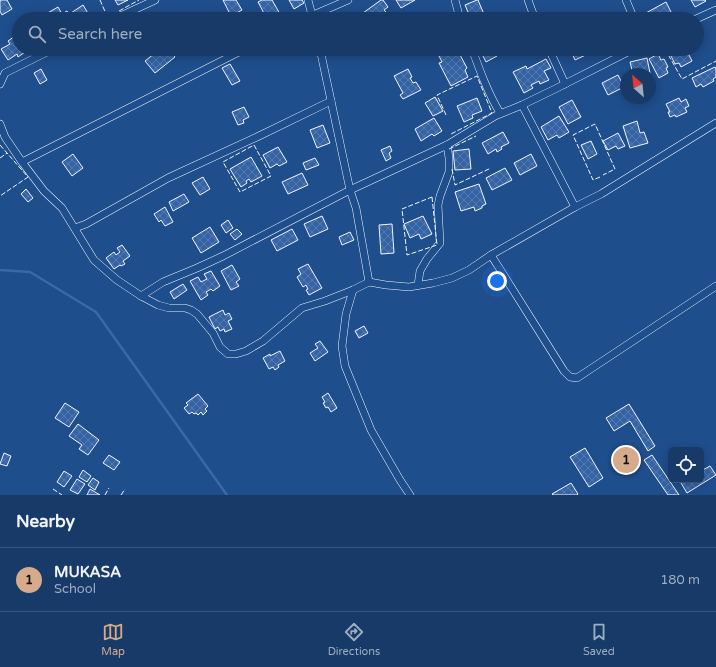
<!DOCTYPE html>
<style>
body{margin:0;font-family:"Varela Round",sans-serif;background:#20416f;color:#f1f3f6}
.controls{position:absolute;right:12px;bottom:12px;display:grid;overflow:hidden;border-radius:6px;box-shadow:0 2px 10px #0003}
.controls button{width:36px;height:36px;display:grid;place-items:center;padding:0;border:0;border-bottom:1px solid #36547d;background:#173a69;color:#f1f3f6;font:20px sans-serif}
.compass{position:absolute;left:620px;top:68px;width:36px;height:36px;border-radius:50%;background:#173a69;box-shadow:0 2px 10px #0003;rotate:333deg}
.you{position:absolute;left:497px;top:281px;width:14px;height:14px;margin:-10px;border:3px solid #fff;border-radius:50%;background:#1a73e8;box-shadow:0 0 0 6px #1a73e833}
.badge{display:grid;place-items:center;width:26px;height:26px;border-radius:50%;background:#d6ab8b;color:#111;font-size:13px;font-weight:700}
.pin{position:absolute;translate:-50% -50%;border:2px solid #fff;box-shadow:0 1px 4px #0006}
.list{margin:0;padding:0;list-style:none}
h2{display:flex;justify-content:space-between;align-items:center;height:52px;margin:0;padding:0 16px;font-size:17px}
h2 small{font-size:13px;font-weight:400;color:#9eadc0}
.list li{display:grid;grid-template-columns:26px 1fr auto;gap:12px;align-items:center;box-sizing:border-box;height:64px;padding:0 16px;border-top:1px solid #36547d}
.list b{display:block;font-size:15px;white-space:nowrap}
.list p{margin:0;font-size:13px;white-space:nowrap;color:#9eadc0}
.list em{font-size:13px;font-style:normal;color:#9eadc0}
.icon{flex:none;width:22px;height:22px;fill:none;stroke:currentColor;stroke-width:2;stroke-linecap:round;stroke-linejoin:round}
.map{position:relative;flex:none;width:716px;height:495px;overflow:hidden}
.search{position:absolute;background:#173a69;box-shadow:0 2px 10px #0003;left:12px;right:12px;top:12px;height:44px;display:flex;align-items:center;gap:10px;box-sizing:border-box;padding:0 14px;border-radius:22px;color:#9eadc0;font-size:15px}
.sheet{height:116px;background:#173a69}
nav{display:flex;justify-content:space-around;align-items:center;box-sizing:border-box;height:56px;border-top:1px solid #36547d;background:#173a69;font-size:11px;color:#9eadc0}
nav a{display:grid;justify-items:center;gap:2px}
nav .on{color:#d6ab8b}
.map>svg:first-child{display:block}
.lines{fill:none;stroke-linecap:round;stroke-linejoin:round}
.stream{stroke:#3b69a3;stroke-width:2.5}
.building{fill:url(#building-cross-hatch);stroke:#f2f6ff}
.minor-casing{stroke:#f2f6ff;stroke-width:8}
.minor{stroke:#1f4e8c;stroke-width:7}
.fence{stroke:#f2f6ff;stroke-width:1;stroke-dasharray:5 2;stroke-linecap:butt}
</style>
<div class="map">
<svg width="716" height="495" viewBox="0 0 716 495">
<defs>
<pattern id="building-cross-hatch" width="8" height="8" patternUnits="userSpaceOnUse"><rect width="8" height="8" fill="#3563a3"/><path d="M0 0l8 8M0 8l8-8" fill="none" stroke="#537ab1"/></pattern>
</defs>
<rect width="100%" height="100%" fill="#1f4e8c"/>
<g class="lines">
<!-- stream -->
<polyline class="stream" points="0,270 30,272 96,312 227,495"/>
</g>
<!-- building -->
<g class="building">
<polygon points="0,0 7,0 12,9 2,15 0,11"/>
<polygon points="115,0 128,0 118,5"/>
<polygon points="223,0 236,0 242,10 231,16"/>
<polygon points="262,0 272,0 280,14 271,19 267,19 258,2"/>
<polygon points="289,0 302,0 304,3 294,9"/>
<polygon points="381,0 383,0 388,7 384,10 386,12 380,16 378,14 371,19 368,19 363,13"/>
<polygon points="396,0 415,0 401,8"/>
<polygon points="477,0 478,0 486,19 471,19 465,5"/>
<polygon points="691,0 705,0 706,1 695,7"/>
<polygon points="666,2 672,14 662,19 647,19 644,14"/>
<polygon points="83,5 89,15 83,19 75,19 71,13"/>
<polygon points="58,7 62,14 67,11 72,19 47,19 44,15"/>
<polygon points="15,36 19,42 19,49 23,49 25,52 18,57 17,54 8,60 1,49 10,44 8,41"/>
<polygon points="160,49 168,49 175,57 155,73 145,61"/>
<polygon points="449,49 453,49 456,55 459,53 467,68 465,70 468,77 451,86 439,63 442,62 438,54"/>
<polygon points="478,49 494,49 497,56 486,62 482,54 481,55"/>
<polygon points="570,49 589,49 590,53 575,60"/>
<polygon points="669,49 686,49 692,61 681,67 679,63 675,64 668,50"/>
<polygon points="658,54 661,60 664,59 668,67 666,68 668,73 659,78 649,59"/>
<polygon points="647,58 651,78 650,79 650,74 634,74 636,74 635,69 632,70 630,62"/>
<polygon points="546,59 551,68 544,71 549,80 540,84 539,81 531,85 533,88 524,93 513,72 526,66 527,69"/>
<polygon points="230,64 240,81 232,85 222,68"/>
<polygon points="715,67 716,69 716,77 713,79 714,81 703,87 701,84 696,87 692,78"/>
<polygon points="41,69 47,80 40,84 34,73"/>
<polygon points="408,69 412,77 410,78 413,83 416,82 421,90 403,99 400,95 403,93 394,76"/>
<polygon points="618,75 624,87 608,95 602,83"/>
<polygon points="435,97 443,111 433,116 425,103"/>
<polygon points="477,98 482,111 472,115 473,118 464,122 457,106"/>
<polygon points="679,98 681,102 686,99 689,106 685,108 687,112 676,117 675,115 670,117 668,112 670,112 666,104"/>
<polygon points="572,100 581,117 568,124 559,107"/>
<polygon points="244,107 249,117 243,120 244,123 238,125 232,112"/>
<polygon points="559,116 569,132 559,138 557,135 548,140 541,127"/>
<polygon points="434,118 442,131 434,136 432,134 421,141 415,129"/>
<polygon points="637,121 640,133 644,132 648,143 630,148 623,126"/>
<polygon points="323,125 330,143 317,148 310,130"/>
<polygon points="503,132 509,143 501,147 502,149 497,152 496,149 488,154 482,143"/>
<polygon points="618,133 625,146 618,149 616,146 608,150 603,141"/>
<polygon points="591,141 597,154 588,159 581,145"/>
<polygon points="390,146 392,151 389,153 391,158 386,161 381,150"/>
<polygon points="278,147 287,162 279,166 277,164 270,168 263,155"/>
<polygon points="469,149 471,169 455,170 453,151"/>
<polygon points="73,154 83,168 72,176 62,162"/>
<polygon points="531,154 537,166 520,175 514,163"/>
<polygon points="251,157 262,176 251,182 249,179 246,181 247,183 241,187 230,169"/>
<polygon points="315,158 319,165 306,170 303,163"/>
<polygon points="505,168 512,180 492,190 486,178"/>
<polygon points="302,173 308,185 288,194 282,182"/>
<polygon points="203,177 210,189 200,195 192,183"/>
<polygon points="479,184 486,204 482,206 482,208 475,211 474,207 461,211 455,192"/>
<polygon points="26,189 33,198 28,202 21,194"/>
<polygon points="184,194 189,202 173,211 169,202"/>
<polygon points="165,207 173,222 165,226 161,220 159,222 154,214"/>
<polygon points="322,216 328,229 310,237 304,224"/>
<polygon points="423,216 432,234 421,239 419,234 410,238 404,224"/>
<polygon points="228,220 233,228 226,233 221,225"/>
<polygon points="392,224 394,253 381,254 379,225"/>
<polygon points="210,227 219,242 201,253 192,238"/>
<polygon points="237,229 242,234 235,240 230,234"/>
<polygon points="292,229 298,240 277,251 271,240"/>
<polygon points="350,232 354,240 342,245 339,237"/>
<polygon points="122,245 130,256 123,261 125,264 121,266 120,265 114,269 106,258 114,252 116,255 120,252 117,248"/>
<polygon points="308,264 322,288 309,295 306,290 308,289 306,285 303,287 297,277 301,274 298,269"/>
<polygon points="232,265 240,279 236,282 239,286 231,290 221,271"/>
<polygon points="211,271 220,286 213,291 211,289 206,292 208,295 201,300 190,281 198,277 201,282 207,279 204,274"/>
<polygon points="183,284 187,290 174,299 170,292"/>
<polygon points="223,310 225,315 229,313 232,319 228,321 232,329 225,332 224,329 220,331 218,327 215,329 209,317"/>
<polygon points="364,326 368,333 359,338 355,331"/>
<polygon points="320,341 328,352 315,361 310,353 318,348 315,344"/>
<polygon points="280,351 285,361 278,365 279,367 275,370 273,367 269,369 263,358 270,354 270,356"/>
<polygon points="328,393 337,408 331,412 328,407 326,408 323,403 325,402 322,397"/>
<polygon points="198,394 208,406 205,409 207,411 203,415 201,412 198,415 196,413 194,414 192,412 189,414 184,408 188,405 186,403"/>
<polygon points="65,403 79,412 69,427 55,418"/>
<polygon points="629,404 655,446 648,451 630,421 614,431 606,418"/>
<polygon points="78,424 99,440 88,455 79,449 82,445 69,436"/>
<polygon points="585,448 603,478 589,487 570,457"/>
<polygon points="4,453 11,456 7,466 0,464"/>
<polygon points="109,455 120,462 114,470 103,463"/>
<polygon points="652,455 679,495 668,495 644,460"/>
<polygon points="710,466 716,475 687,493 681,483 686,480 701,480 701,471"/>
<polygon points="83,470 91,476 87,482 79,477"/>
<polygon points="64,471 72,476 64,487 57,482"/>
<polygon points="93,478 99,482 95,490 88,485"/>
<polygon points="77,479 85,484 78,494 70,490"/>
<polygon points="571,483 578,494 577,495 553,495 552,494"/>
<polygon points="90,489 100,495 87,495"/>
</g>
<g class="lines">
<!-- minor casing -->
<g class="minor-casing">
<g id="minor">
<polyline points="308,0 313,19"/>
<polyline points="455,0 460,19"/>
<polyline points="528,0 535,19"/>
<polyline points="626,0 634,19"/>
<polyline points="114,19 155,0"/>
<polyline points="304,19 348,0"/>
<polyline points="696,19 716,10"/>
<path d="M472,49C480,71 488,93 500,113"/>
<polyline points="549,49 565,84"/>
<polyline points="0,84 5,73 53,49"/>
<polyline points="522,105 575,207"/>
<polyline points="716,123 601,194 575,207 491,255 564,371 570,377 577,378 716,286"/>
<polyline points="0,124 5,137 22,162 44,191 62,208 94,260 117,280 141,296 158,305 169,308 185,308 191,310 197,314 213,333 220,347 228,354 236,354 246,351 263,341 302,308 325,301 353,290 369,282 356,208 350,190 320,49"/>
<polyline points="22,162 245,49"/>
<polyline points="75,228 86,224 168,178 259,136 331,101"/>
<polyline points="369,282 386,285 409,287 433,283 452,278 469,270 491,255"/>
<polyline points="418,285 420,271 427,259 440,243 438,205 440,196 449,172 449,158 447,145"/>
<polyline points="353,290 346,314 342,346 345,366 371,430 400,480 410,495"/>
<polyline points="141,296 163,282 197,268 223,256 350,190 447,145 495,116 522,105 555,89 634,49"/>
</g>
</g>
<!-- minor -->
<use href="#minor" class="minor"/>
<!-- fence -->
<g class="fence">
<polyline points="100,0 107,16 114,13"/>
<polyline points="119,11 139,0"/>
<polyline points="665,49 682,79 716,61"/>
<polyline points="647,50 649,49"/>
<polyline points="446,115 437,95 477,76 492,113 451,134"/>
<polyline points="0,145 28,177 0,196"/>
<polygon points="254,145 271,176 240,192 223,162"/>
<polyline points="449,149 476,136"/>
<polyline points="0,158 7,153"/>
<polyline points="452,169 455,185 491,168"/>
<polyline points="600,177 593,180 573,135 595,124 615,169 603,175"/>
<polygon points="432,197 437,245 407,255 402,209"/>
<polyline points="53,489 62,495"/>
<polyline points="105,495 109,488"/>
<polyline points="121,495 125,489"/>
</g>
</g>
</svg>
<div class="controls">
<button><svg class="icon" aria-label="locate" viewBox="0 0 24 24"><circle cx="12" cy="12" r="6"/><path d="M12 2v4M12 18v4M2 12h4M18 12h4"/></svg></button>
</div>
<svg class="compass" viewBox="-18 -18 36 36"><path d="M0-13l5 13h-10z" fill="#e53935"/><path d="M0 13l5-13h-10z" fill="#9eadc0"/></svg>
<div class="you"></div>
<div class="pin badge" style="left:626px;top:460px">1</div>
<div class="search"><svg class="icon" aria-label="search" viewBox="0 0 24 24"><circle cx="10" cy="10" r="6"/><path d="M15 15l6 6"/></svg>Search here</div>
</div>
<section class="sheet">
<h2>Nearby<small></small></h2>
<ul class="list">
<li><span class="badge">1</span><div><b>MUKASA</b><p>School</p></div><em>180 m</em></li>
</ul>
</section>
<nav>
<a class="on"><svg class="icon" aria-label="map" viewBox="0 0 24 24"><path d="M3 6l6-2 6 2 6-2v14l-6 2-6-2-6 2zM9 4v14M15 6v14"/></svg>Map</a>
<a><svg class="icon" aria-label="directions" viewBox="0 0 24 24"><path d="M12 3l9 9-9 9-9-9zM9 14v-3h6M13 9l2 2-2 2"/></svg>Directions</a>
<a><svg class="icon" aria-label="saved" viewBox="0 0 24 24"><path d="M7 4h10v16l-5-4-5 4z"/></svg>Saved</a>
</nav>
